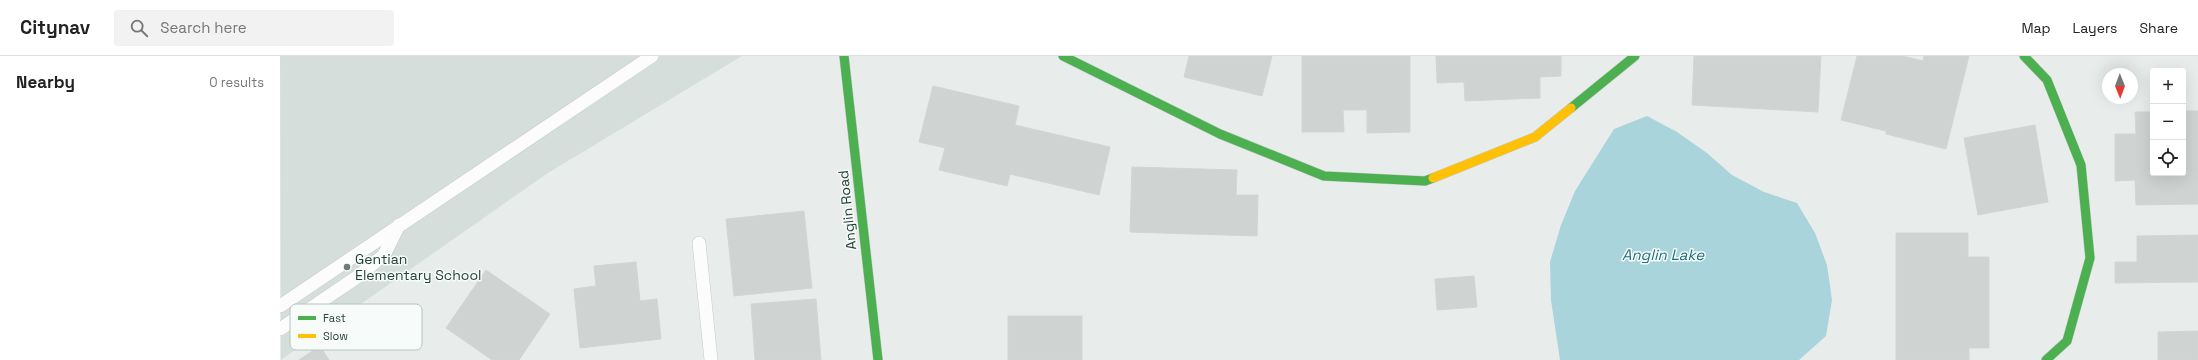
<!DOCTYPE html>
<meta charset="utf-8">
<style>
body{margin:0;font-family:"Space Grotesk",sans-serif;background:#f2f2f2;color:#222}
.controls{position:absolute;right:12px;top:12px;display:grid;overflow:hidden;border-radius:4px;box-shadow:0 4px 16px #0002}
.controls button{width:36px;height:36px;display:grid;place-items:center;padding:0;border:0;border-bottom:1px solid #e0e0e0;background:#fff;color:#222;font:20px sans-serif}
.compass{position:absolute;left:1822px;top:12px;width:36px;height:36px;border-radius:50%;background:#fff;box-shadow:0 4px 16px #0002;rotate:179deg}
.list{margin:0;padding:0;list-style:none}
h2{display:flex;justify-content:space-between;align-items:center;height:52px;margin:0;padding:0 16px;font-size:17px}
h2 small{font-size:13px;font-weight:400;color:#767676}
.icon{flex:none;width:22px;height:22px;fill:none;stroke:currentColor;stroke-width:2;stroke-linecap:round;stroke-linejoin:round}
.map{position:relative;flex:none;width:1918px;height:304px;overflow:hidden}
header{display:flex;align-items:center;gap:24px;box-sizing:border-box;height:56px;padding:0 20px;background:#fff;border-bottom:1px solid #e0e0e0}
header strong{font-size:19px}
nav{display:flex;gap:22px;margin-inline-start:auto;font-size:14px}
.search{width:280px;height:36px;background:#f2f2f2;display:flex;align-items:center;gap:10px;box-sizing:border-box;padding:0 14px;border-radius:4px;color:#767676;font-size:15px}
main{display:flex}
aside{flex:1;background:#fff}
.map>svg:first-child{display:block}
.built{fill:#d6dedb}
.water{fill:#a9d4db}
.building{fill:#cfd4d2;stroke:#d1d6d4}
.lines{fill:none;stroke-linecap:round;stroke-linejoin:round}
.lane-casing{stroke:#c5cac8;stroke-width:14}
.fast-casing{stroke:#c3cbc8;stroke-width:10}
.slow-casing{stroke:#c3cbc8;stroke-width:10}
.lane{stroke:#fcfcfc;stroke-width:13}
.fast{stroke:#4caf50;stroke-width:9}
.slow{stroke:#ffc107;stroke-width:9}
.poi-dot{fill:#697e78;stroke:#f7fbf9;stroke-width:1.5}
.labels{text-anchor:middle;stroke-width:3;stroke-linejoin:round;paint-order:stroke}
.street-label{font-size:14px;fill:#24423a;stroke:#f7fbf9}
.poi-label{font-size:14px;fill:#24423a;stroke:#f7fbf9;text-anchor:start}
.water-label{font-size:15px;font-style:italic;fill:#1c6f80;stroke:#f7fbf9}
.key{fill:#f7fbf9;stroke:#b8c4c0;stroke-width:1}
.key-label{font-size:11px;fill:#24423a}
</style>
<header>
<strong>Citynav</strong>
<div class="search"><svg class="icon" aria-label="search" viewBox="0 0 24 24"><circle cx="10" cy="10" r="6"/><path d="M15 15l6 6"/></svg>Search here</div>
<nav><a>Map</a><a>Layers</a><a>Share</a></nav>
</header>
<main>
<aside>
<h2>Nearby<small>0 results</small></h2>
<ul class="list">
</ul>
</aside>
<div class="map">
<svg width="1918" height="304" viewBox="0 0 1918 304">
<rect width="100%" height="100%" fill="#e8edeb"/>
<!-- built -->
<polygon class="built" points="0,0 462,0 268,117 1,304"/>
<!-- water -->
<polygon class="water" points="1367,60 1397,76 1427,97 1452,119 1484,136 1517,147 1535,177 1547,209 1552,244 1546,280 1519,304 1280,304 1271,244 1270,206 1281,169 1295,135 1334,73"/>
<!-- building -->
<g class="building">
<polygon points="909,0 992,0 982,40 904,21"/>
<polygon points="1022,0 1130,0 1130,76 1087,77 1087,54 1063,54 1064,76 1022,76"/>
<polygon points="1156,0 1281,0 1281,20 1260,21 1260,42 1185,45 1184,26 1157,27"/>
<polygon points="1414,0 1541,0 1538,56 1412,49"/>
<polygon points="1577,0 1623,0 1643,5 1644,0 1689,0 1666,93 1606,78 1606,75 1561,64"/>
<polygon points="653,30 739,50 735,69 830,91 819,139 730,118 727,130 659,114 665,92 639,86"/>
<polygon points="1903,55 1918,55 1918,148 1856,149 1855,124 1835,125 1835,78 1856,78 1855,56 1873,56 1873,117 1903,117"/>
<polygon points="1755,69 1768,146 1698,159 1684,82"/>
<polygon points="852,111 957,114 956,139 978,139 977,180 850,176"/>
<polygon points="524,155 532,232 454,240 446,163"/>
<polygon points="1616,177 1688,177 1688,201 1709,201 1709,292 1689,292 1689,304 1616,304"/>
<polygon points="1918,179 1918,226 1835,227 1835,206 1857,206 1857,180"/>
<polygon points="356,206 360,245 377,243 381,283 300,292 294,233 316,230 314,210"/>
<polygon points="206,214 270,258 239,304 212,304 166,272"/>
<polygon points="1194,220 1197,251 1157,254 1155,223"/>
<polygon points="536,243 541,304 475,304 471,248"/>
<rect x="728" y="260" width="74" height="44"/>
<polygon points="1918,275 1918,304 1878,304 1878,276"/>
<polygon points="40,290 49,304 19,304"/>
</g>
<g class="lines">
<!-- lane casing -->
<g class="lane-casing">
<g id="lane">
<polyline points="419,187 431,304"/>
<polyline points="0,250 372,0"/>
<polyline points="0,273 77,221 104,199 119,169"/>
</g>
</g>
<!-- fast casing -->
<g class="fast-casing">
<g id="fast">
<polyline points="564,0 598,304"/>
<polyline points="783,0 940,78 1044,120 1145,125 1153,122"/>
<polyline points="1744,0 1767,24 1801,109 1810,202 1787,285 1766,304"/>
<polyline points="1291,52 1355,0"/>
</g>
</g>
<!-- slow casing -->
<g class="slow-casing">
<polyline id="slow" points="1153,122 1255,81 1291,52"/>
</g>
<!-- lane -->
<use href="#lane" class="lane"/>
<!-- fast -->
<use href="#fast" class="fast"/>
<!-- slow -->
<use href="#slow" class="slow"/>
</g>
<!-- markers -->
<circle class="poi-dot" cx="67" cy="211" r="4"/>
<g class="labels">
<!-- street labels -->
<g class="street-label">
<text transform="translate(567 154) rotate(-96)" y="5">Anglin Road</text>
</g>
<!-- poi labels -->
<g class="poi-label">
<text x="75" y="208">Gentian<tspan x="75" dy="16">Elementary School</tspan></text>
</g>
<!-- water labels -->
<g class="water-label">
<text x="1383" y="204">Anglin Lake</text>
</g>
</g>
<!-- legend -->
<rect x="10" y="248" width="132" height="46" rx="6" class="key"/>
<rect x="18" y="260" width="18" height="4" fill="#4caf50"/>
<rect x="18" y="278" width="18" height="4" fill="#ffc107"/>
<g class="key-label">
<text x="43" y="266">Fast</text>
<text x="43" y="284">Slow</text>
</g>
</svg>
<div class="controls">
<button>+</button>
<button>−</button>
<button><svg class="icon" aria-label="locate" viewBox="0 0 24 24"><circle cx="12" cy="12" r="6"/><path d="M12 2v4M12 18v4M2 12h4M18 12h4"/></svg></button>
</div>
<svg class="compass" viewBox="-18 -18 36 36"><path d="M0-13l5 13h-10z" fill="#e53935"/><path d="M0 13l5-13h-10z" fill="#767676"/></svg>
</div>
</main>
